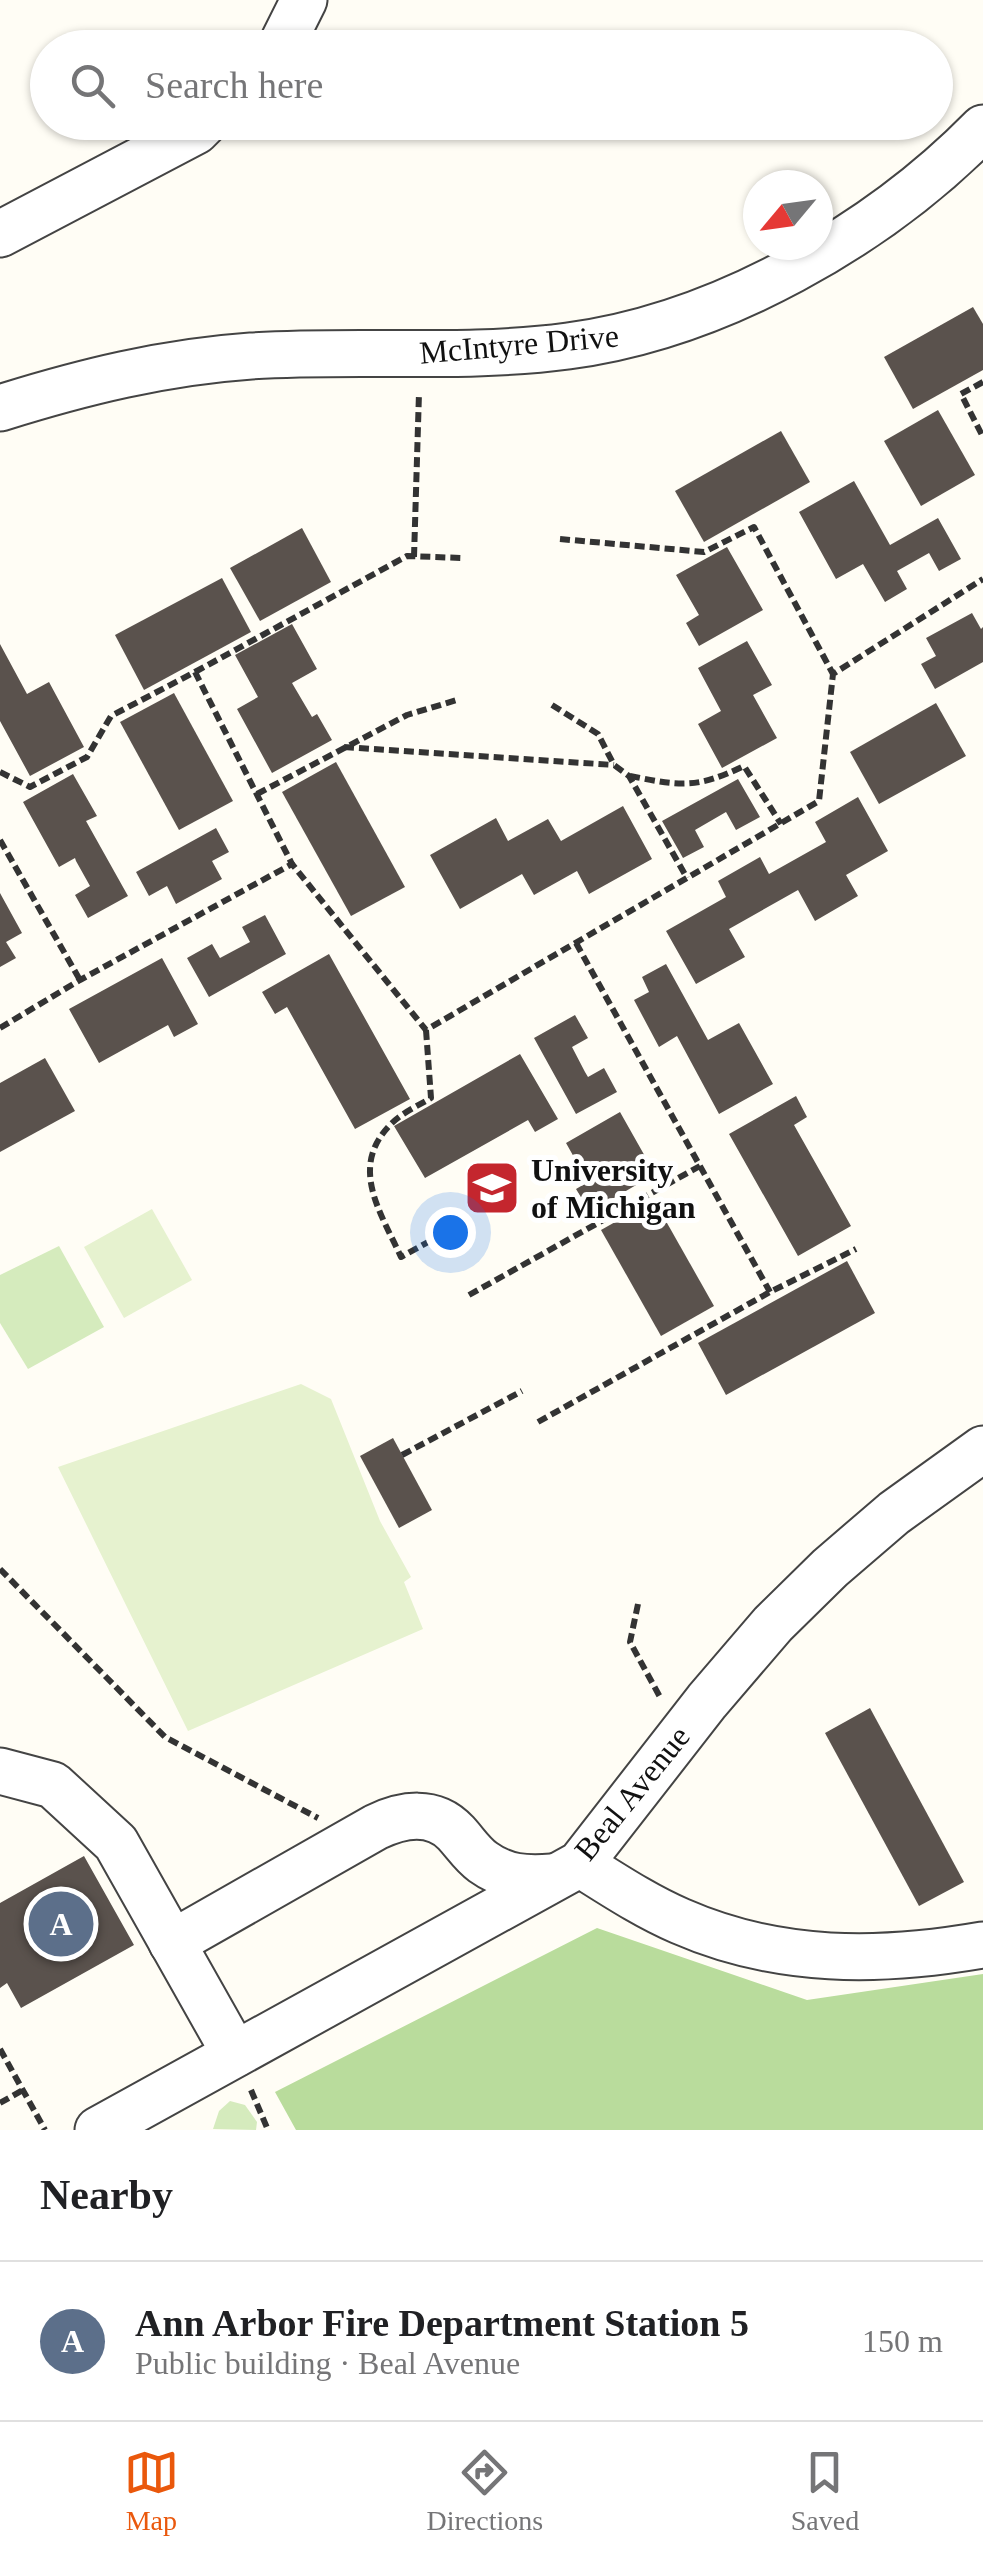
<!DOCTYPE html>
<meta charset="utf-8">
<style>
body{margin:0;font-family:"Times New Roman",serif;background:#f6f6f6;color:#202124}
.compass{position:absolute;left:743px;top:170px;width:90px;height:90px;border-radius:50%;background:#fff;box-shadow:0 2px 8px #0004;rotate:241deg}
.you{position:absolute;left:450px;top:1232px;width:35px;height:35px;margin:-25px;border:8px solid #fff;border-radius:50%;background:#1a73e8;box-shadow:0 0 0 15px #1a73e833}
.badge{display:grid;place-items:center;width:65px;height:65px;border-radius:50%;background:#ea580c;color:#fff;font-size:32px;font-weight:700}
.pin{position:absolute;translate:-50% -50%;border:5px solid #fff;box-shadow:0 2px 10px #0006}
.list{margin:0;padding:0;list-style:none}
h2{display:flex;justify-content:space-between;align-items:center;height:130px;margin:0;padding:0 40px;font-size:42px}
h2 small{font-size:32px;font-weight:400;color:#757577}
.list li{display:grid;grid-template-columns:65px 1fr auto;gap:30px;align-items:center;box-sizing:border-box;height:160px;padding:0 40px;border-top:2px solid #e0e0e0}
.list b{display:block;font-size:38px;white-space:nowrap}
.list p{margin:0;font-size:32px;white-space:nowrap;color:#757577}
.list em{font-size:32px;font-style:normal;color:#757577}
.icon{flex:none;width:55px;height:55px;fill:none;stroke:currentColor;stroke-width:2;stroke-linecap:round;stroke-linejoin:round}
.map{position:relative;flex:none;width:983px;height:2130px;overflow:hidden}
.search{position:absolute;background:#fff;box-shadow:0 2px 8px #0004;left:30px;right:30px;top:30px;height:110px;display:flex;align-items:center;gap:25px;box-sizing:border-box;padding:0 35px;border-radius:55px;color:#757577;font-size:38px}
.sheet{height:290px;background:#fff}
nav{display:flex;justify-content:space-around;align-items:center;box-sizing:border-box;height:140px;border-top:2px solid #e0e0e0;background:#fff;font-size:28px;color:#757577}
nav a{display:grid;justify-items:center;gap:5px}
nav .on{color:#ea580c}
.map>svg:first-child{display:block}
.green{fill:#d5ebbd}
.forest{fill:#b9dc9c}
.pitch{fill:#e6f2cf}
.building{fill:#5a524d}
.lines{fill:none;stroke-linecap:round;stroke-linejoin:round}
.minor-casing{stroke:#444;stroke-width:49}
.path{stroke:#333;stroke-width:6;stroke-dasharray:10 5;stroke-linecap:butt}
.minor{stroke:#fff;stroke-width:45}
.labels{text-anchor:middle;stroke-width:10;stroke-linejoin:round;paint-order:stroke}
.street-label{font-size:32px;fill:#111;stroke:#fff}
.poi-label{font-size:32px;font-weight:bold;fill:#111;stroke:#fff;text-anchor:start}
</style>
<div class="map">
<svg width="983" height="2130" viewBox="0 0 983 2130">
<rect width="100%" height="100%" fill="#fffdf5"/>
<!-- green -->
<g class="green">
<polygon points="59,1246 104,1327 28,1369 0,1323 0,1275"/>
<polygon points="230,2101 245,2105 257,2122 256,2130 213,2129 219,2111"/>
</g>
<!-- forest -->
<polygon class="forest" points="597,1928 807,2000 983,1974 983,2130 296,2130 275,2092"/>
<!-- pitch -->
<g class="pitch">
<polygon points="152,1209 192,1280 124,1318 84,1247"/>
<polygon points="301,1384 331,1399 380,1521 411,1577 404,1582 423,1629 188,1731 58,1467"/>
</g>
<!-- building -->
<g class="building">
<polygon points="973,307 983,324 983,370 913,409 884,357"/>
<polygon points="938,410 975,475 921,506 884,441"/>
<polygon points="781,431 810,482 704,542 675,491"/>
<polygon points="854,481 890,545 938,518 961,559 939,571 929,553 897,571 907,589 885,602 863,564 836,579 799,512"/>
<polygon points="302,528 331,582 260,621 230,568"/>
<polygon points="727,547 763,610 699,646 686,623 699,615 676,575"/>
<polygon points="222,578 251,632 144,690 115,635"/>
<polygon points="972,613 981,629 983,627 983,662 935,689 921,664 936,656 926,638"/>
<polygon points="292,624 317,669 292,683 312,717 317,714 332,740 272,773 237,709 258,697 235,655"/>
<polygon points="747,641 772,685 753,695 777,738 722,768 698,724 721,711 698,668"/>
<polygon points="0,644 27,694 49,682 84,747 30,776 0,721"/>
<polygon points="174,693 233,801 179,830 120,722"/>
<polygon points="936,703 966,756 879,804 850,752"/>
<polygon points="336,762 405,887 351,916 282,792"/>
<polygon points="73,774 97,816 86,821 128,896 88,918 75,895 90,886 76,861 75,858 59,867 23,802"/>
<polygon points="738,779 760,817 736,830 726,812 695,830 704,847 683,858 662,821"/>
<polygon points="858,797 888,851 846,875 858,896 815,921 798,890 729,929 745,957 696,984 666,931 726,897 718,881 760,857 769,874 826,842 815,822"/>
<polygon points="623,806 652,859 589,894 577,871 534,895 522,874 460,909 430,855 496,818 508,841 548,819 561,841"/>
<polygon points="216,828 229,852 212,861 222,879 176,904 167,886 149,896 136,872"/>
<polygon points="0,893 22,933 6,942 16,958 0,967"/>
<polygon points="265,915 286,954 209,997 187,958 212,944 220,958 250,942 242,927"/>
<polygon points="329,954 410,1099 355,1129 287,1007 275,1014 262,992"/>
<polygon points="162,958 198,1024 174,1037 168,1025 99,1063 69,1009"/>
<polygon points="666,964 708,1040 739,1023 773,1084 719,1114 677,1036 659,1047 634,1000 649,992 642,977"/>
<polygon points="575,1015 588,1038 572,1047 585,1072 588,1077 604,1068 617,1092 576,1114 534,1038"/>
<polygon points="520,1054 558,1119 535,1132 528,1120 425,1178 394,1126"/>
<polygon points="45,1058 75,1111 0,1152 0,1083"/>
<polygon points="796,1096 807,1117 794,1125 851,1226 798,1256 729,1134"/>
<polygon points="620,1112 655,1174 590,1212 576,1189 588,1182 566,1143"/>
<polygon points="654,1200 714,1306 661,1336 601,1230"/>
<polygon points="847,1261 875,1313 726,1395 698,1343"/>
<polygon points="393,1438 432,1510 399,1528 360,1456"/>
<polygon points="870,1708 964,1882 919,1906 825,1733"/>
<polygon points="84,1856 134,1945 21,2008 7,1983 0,1988 0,1903"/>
</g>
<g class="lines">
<!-- minor casing -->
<g class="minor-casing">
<g id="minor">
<polyline points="280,48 304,0"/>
<polyline points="0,234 196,131 205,122"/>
<path d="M0,408C83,382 164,362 251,356C357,349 463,360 568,346C719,326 877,236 983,128"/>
<polyline points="0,1771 53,1785 116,1843 235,2054"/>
<path d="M580,1864C612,1884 645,1906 680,1921C778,1964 880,1963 983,1945"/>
<path d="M172,1943L376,1827C403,1814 434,1809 456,1833C466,1844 472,1854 483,1862C505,1878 526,1879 552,1877"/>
<polyline points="98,2130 580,1864 707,1701 773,1624 830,1568 894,1513 983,1449"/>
</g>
</g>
<!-- path -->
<g class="path">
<polyline points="242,135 256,122"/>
<polyline points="983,382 961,394 983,437"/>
<polyline points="560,539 704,552 754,527 833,674"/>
<polyline points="414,557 419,393"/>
<polyline points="195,672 407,556 462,558"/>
<polyline points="552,705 598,734 614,765 629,776 687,878"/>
<polyline points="344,747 614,765"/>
<polyline points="0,772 30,787 87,757 111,716 195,672 292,864"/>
<path d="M630,776C681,786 696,789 744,766L781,824"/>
<polyline points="257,794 407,715 457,700"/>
<polyline points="0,840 80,980"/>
<polyline points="576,943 770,1292"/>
<polyline points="0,1028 80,980 292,864 426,1030 819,801 833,674 983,579"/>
<path d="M426,1030L431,1098C419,1105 402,1113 392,1123C348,1166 380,1211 401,1257L470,1219"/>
<polyline points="438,1237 447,1254"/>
<polyline points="469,1295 700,1166"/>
<polyline points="538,1422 770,1292 856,1249"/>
<polyline points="402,1455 522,1391"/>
<polyline points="0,1569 165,1737 318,1818"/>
<polyline points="638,1604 630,1642 660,1697"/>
<polyline points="0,2049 45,2130"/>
<polyline points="251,2090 268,2130"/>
<polyline points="0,2103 23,2090"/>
</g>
<!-- minor -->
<use href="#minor" class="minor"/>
</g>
<!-- icons -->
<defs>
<g id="university-square" transform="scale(2.875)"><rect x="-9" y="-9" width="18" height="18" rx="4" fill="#c4262e" stroke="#fff"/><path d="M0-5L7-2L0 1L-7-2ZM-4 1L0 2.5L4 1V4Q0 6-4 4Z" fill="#fff"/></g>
</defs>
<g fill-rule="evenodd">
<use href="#university-square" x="492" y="1188"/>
</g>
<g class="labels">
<!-- street labels -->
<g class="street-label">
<text transform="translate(519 344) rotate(-5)" y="11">McIntyre Drive</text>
<text transform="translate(632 1793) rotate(-51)" y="11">Beal Avenue</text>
</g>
<!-- poi labels -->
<g class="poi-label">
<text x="531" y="1181">University<tspan x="531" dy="37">of Michigan</tspan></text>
</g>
</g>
</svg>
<svg class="compass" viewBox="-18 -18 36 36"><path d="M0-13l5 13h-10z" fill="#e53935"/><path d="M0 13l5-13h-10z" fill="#757577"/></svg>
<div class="you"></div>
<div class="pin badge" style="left:61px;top:1924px;background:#5c6f8a">A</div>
<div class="search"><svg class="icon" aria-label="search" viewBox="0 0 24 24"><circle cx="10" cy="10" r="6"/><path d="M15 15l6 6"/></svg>Search here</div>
</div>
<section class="sheet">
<h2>Nearby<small></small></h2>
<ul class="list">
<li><span class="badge" style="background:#5c6f8a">A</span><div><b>Ann Arbor Fire Department Station 5</b><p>Public building · Beal Avenue</p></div><em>150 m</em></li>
</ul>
</section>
<nav>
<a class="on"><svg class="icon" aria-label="map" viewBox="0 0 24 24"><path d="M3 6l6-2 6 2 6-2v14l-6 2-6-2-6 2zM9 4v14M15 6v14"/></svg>Map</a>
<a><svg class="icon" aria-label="directions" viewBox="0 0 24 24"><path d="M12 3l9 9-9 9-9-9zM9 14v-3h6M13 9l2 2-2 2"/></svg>Directions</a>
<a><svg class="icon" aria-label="saved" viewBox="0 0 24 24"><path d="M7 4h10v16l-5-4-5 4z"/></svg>Saved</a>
</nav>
